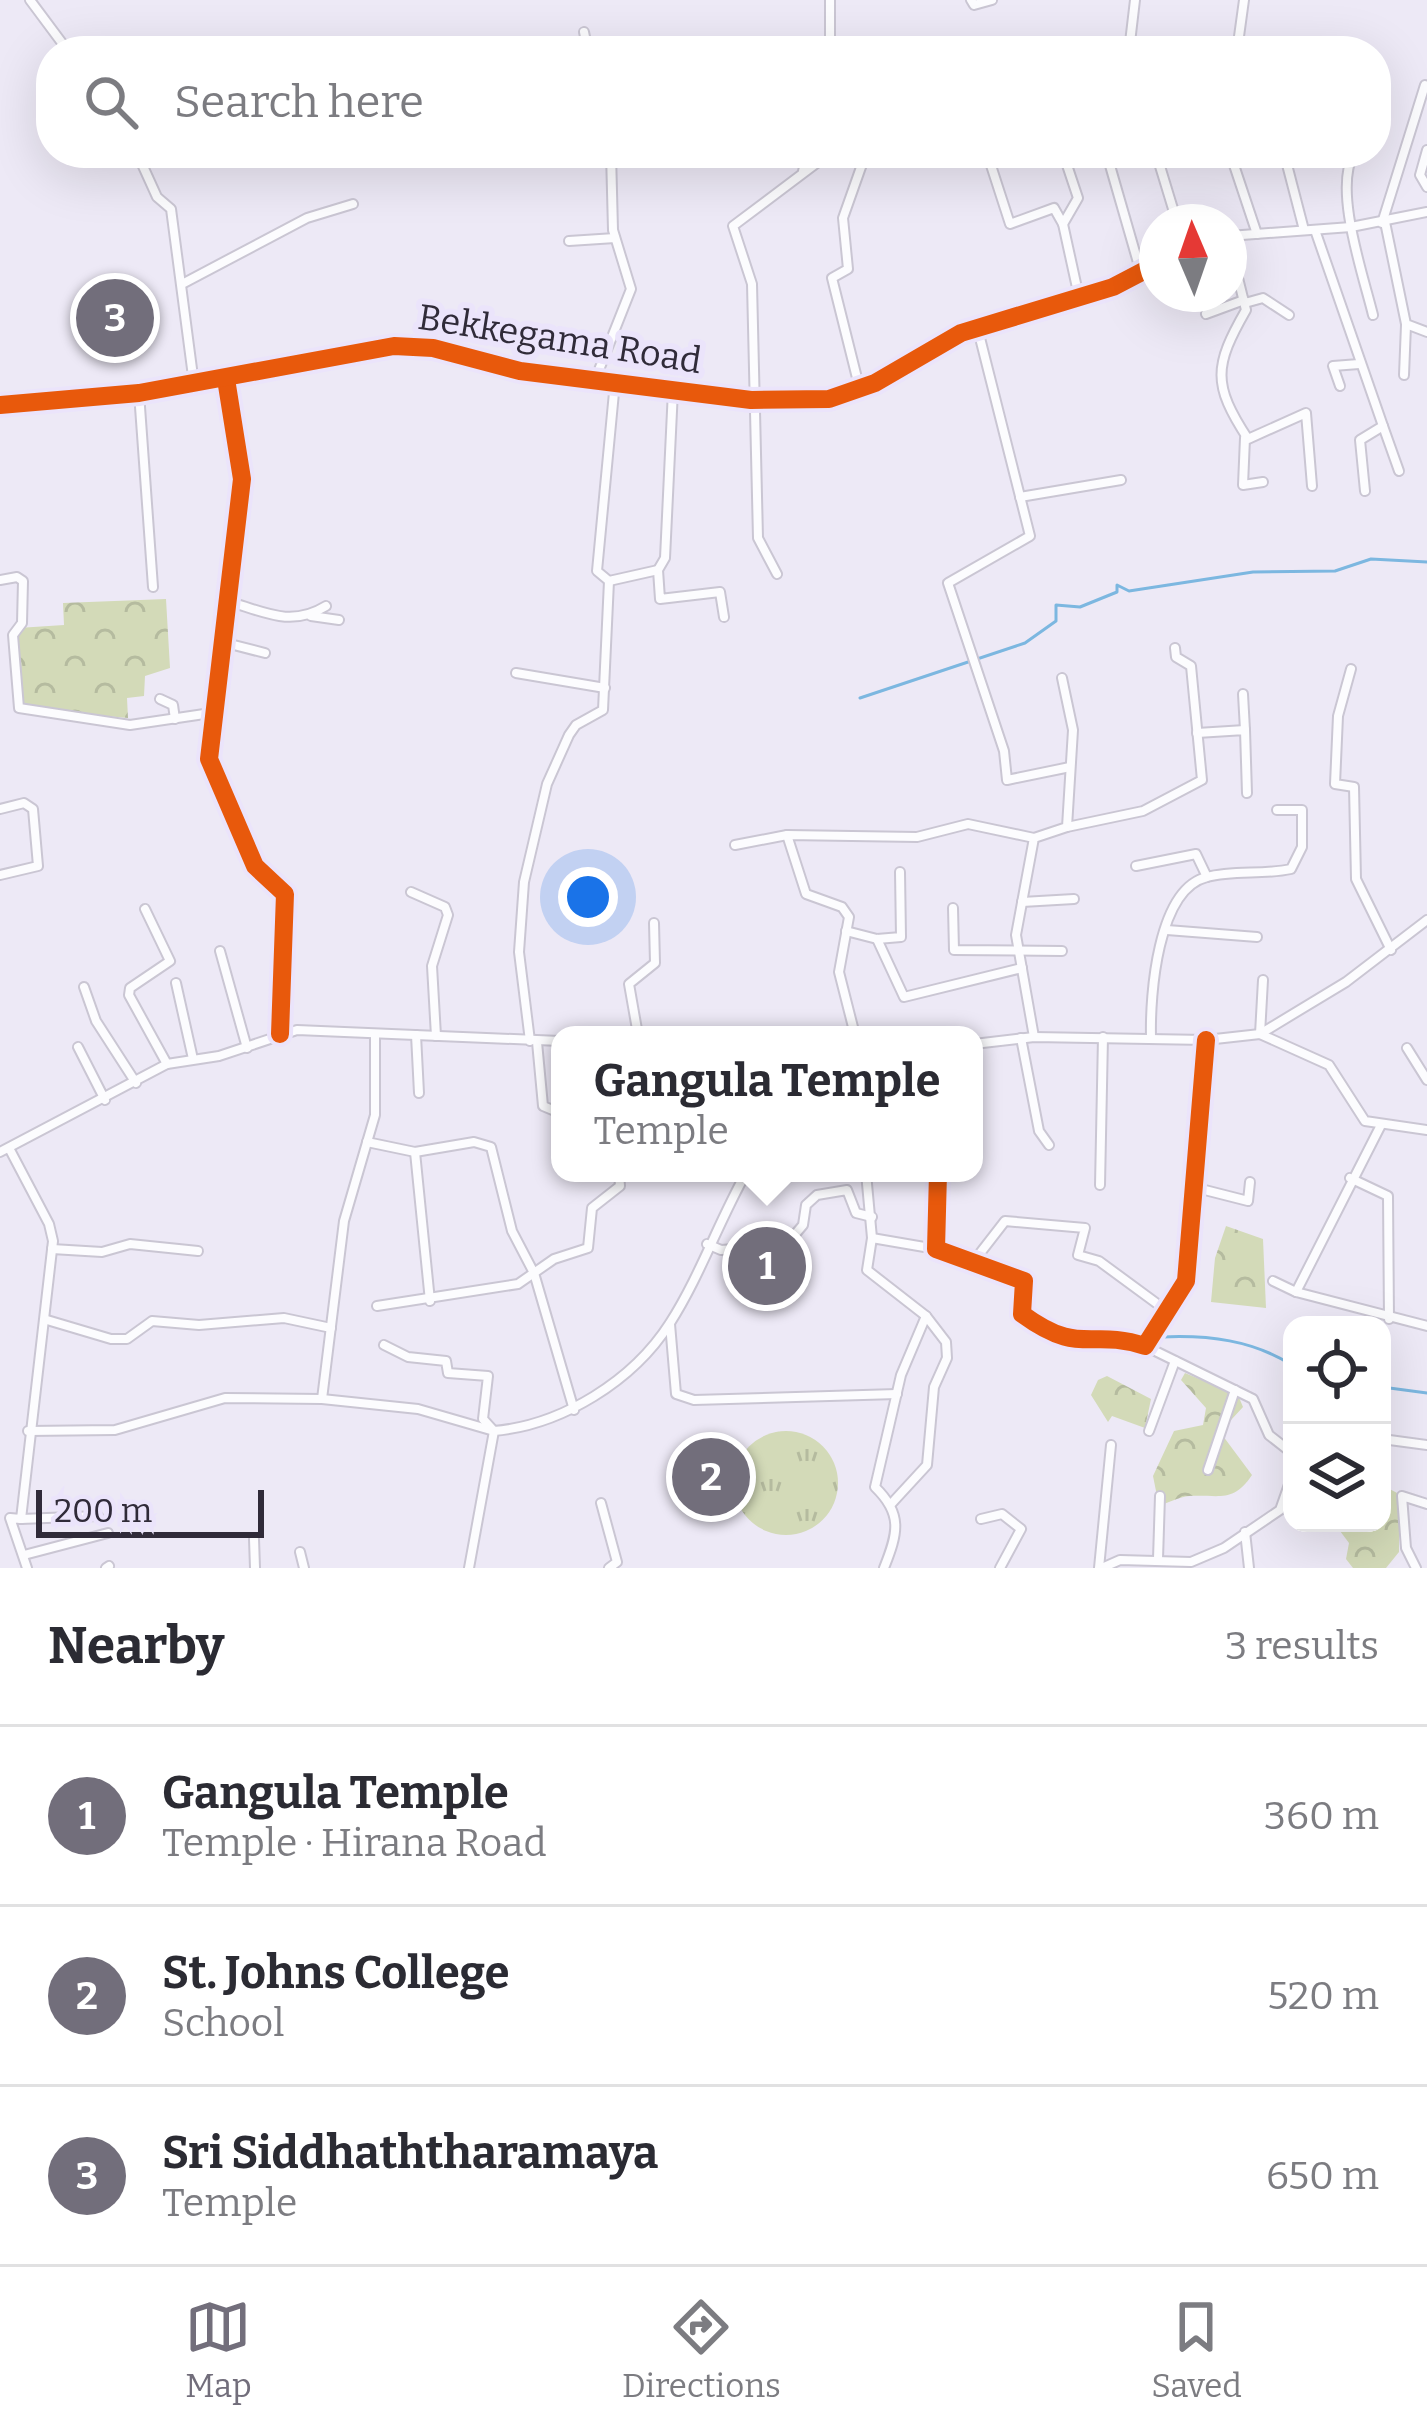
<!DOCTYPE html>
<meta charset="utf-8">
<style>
body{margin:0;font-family:Bitter,serif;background:#f2f2f3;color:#2b2b33}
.controls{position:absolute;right:36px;bottom:36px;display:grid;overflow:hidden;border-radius:24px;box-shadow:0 12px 48px #0002}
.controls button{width:108px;height:108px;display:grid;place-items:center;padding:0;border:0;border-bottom:3px solid #e1e1e2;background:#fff;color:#2b2b33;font:60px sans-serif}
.compass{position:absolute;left:1139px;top:204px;width:108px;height:108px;border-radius:50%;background:#fff;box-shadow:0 12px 48px #0002;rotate:358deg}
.scale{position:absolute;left:36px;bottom:30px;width:228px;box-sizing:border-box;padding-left:12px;border:6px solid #302b39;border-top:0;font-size:33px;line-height:42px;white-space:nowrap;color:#302b39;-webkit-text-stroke:9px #ebe4fb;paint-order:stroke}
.you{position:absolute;left:588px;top:897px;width:42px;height:42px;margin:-30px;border:9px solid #fff;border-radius:50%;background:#1a73e8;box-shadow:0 0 0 18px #1a73e833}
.badge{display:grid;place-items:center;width:78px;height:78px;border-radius:50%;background:#726e7b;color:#fff;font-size:39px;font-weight:700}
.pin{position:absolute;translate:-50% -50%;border:6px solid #fff;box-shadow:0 3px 12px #0006}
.popup{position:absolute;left:551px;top:1026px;width:432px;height:156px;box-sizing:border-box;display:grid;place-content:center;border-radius:24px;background:#fff;filter:drop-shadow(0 3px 9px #0005);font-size:39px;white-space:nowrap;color:#7c7c81}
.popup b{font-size:45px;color:#2b2b33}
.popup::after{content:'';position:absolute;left:50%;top:100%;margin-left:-24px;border:24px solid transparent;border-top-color:#fff}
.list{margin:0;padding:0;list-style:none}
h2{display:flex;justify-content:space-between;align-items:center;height:156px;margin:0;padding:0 48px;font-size:51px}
h2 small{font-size:39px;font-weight:400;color:#7c7c81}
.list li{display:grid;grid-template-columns:78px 1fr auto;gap:36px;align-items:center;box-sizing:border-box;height:180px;padding:0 48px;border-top:3px solid #e1e1e2}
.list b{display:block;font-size:45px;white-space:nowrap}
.list p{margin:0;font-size:39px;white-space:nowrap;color:#7c7c81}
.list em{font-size:39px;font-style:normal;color:#7c7c81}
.icon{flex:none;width:66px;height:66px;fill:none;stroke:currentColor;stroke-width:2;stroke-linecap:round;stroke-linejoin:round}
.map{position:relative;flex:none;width:1427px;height:1568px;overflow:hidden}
.search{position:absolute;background:#fff;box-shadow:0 12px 48px #0002;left:36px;right:36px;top:36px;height:132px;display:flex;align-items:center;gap:30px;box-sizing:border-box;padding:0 42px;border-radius:48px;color:#7c7c81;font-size:45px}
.sheet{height:696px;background:#fff}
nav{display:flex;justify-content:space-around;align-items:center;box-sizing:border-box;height:168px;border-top:3px solid #e1e1e2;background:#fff;font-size:33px;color:#7c7c81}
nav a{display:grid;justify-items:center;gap:6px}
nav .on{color:#726e7b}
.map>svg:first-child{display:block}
.grass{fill:url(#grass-tufts)}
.forest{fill:url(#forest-crowns)}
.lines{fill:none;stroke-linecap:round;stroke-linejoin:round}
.stream{stroke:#7cb7e0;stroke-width:3}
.minor-casing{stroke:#cac6d3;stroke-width:12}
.minor{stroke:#fcfcfe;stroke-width:8}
.cycleway-casing{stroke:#ebe4fb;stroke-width:26}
.cycleway{stroke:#e8590c;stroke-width:18}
.labels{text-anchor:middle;stroke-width:12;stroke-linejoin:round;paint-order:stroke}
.street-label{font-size:36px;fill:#302b39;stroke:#ebe4fb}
</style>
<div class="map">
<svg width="1427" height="1568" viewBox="0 0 1427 1568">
<defs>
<pattern id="grass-tufts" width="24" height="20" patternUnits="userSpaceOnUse" patternTransform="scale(3)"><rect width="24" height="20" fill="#d3dab8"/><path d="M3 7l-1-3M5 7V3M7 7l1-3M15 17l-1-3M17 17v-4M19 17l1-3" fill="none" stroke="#b5bb9f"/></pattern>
<pattern id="forest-crowns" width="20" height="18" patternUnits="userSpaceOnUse" patternTransform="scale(3)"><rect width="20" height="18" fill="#d3dab8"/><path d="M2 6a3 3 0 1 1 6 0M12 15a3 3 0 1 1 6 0" fill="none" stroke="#b5bb9f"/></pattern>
</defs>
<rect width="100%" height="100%" fill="#ede9f6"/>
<!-- grass -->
<circle class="grass" cx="786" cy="1483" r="52"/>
<!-- forest -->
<g class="forest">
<polygon points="166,599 170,668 145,676 144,696 127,698 128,718 28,709 22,704 18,628 64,625 63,603"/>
<polygon points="1226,1226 1263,1239 1266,1308 1211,1302 1215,1258"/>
<path d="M1185,1373L1238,1395L1243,1407L1220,1432L1252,1475C1233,1504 1218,1494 1189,1496C1180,1497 1167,1503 1159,1506L1153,1476L1174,1431L1203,1425L1206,1408L1181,1380Z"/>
<polygon points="1107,1376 1151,1399 1145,1428 1112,1416 1108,1422 1091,1395 1098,1380"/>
<polygon points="1382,1485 1399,1494 1399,1552 1386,1568 1353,1568 1346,1559 1349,1543 1334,1523 1382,1523"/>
</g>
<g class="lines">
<!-- stream -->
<g class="stream">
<polyline points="860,698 1025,643 1056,621 1056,605 1080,607 1117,592 1117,585 1129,591 1253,572 1335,571 1371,559 1427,562"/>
<path d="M1162,1337C1209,1335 1252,1340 1292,1365"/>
<polyline points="1382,1387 1427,1393"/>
</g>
<!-- minor casing -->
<g class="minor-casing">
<g id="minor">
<polyline points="30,0 68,51"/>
<polyline points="971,0 974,5 992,0"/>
<polyline points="584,32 588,51"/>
<polyline points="954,44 1016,44 1016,51"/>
<polyline points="830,51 830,0"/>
<polyline points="1129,51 1135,0"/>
<polyline points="1237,51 1244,0"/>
<polyline points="1427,150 1420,175 1427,187"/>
<polyline points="137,153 157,197 171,209 194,384"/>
<polyline points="987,153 1010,224 1054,208 1063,224"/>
<polyline points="1063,153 1078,198 1063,224 1079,297"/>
<polyline points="1156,153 1177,222"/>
<polyline points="1230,153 1257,234"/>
<polyline points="1284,153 1304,230"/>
<path d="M1354,153C1333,189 1363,274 1373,315"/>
<polyline points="1107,155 1141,273"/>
<polyline points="803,171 808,153"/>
<polyline points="1385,222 1406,324 1427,332"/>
<polyline points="1382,223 1425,85"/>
<polyline points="1315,230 1383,426 1360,440 1365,491"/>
<polyline points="1229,236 1351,227 1427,212"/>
<polyline points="569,241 615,238"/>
<path d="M1229,242L1246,310C1214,366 1212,384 1248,439L1306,413L1312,486"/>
<polyline points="184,283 307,218 353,204"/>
<polyline points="1245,303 1263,298 1289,315"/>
<polyline points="1206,314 1244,300"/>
<polyline points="977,326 1030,536 948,583 1004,751 1007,780 1070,767"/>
<polyline points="1404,375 1406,325"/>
<polyline points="226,379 242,479 209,759 255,866 285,894 280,1034"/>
<polyline points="595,380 631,289 613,230 611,153"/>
<polyline points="615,382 597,571 609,581 658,570"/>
<polyline points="1340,386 1333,366 1359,364"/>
<polyline points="673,390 665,558 658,570 660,599 720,592 724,617"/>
<polyline points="860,390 832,278 848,269 843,218 866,153"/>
<polyline points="139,393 153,587"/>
<polyline points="0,405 139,393 394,346 433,348 520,371 751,400 829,399 875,383 961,333 1113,287 1157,264"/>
<polyline points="1383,426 1399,471"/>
<polyline points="1245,438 1243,485 1263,482"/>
<polyline points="1020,497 1121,480"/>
<polyline points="777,574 758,538 752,284 733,226 830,153"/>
<polyline points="0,580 17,577 23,581 22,623 13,635 19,708 130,725 211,713"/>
<path d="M231,602C266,613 292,627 326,606"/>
<polyline points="311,616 339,620"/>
<polyline points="226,643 265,653"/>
<polyline points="1351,669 1338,716 1335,784 1354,787 1356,879 1391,950"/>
<polyline points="516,673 605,688"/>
<polyline points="1243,694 1245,730"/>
<polyline points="160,699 173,705 175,719"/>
<polyline points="1197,733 1245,730 1247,793"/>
<polyline points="0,809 24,803 33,809 38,866 0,875"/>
<polyline points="1067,827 1143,811 1202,780 1191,666 1176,657 1175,648"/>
<polyline points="735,845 787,835"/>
<polyline points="1136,866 1196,854 1207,877"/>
<polyline points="411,892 445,907 448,915 432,966 436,1036"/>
<polyline points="1022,902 1074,899"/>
<polyline points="953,908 954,950 1062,951"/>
<polyline points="145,909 170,961 130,988 129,995 167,1064"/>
<polyline points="1167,930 1257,937"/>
<polyline points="846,931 877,939 901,937 900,872"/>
<polyline points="877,939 904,997 1022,968"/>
<polyline points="220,951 247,1048"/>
<polyline points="1263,980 1260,1034 1329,1065 1365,1121 1427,1130"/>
<polyline points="176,983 193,1059"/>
<polyline points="84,987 96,1021 136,1083"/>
<polyline points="416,1035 419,1093"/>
<polyline points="638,1035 629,984 655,963 654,923"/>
<polyline points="855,1035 839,972 849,917 842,907 806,894 787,835 917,837 968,824 1034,838"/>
<polyline points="1034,1037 1016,935 1034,838 1067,827 1073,730 1062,678"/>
<path d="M1151,1037C1150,996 1157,889 1207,877C1233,870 1264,875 1291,869L1302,847V810H1277"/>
<polyline points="1021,1038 1039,1131 1049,1145"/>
<polyline points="530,1041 519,952 524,882 547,784 569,735 576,725 603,710 609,581"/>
<polyline points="537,1042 543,1106 555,1111"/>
<polyline points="974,1044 1034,1037 1206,1040 1260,1034 1346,982 1427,920"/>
<polyline points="78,1047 105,1100"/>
<polyline points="1407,1048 1427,1080"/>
<polyline points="1381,1125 1296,1292 1427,1326"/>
<polyline points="367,1142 415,1152 474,1142 491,1147 512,1231 534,1273 574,1410"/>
<polyline points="9,1148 49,1224 53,1241 21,1519 10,1518 27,1568"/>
<polyline points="0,1152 167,1064 219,1056 297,1030 560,1041"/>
<polyline points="415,1152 430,1301"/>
<polyline points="866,1173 872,1238"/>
<path d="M938,1173L936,1249L1024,1281L1022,1314C1081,1357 1089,1328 1145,1346L1186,1281L1206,1040"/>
<polyline points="1350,1178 1388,1196 1389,1319"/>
<polyline points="1100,1185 1103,1037"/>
<polyline points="1197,1188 1248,1201 1250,1182"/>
<polyline points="707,1244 721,1250 786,1245 803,1225 806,1205 817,1195 847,1190 856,1213 872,1217"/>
<polyline points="52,1249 102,1252 130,1244 198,1251"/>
<polyline points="974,1261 1005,1221 1085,1228 1078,1255 1099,1261 1167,1311"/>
<polyline points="1273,1281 1296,1292"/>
<polyline points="377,1306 518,1284 554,1259 588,1248 592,1208 620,1186 619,1173"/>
<polyline points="47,1320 111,1339 127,1339 152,1321 199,1325 284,1318 331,1328"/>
<polyline points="670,1324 676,1394 694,1400 897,1394"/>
<polyline points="384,1345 408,1357 446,1361 448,1373 488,1376 483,1419 493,1430"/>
<polyline points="1145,1346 1253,1399 1269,1435 1292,1453"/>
<polyline points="322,1399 344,1221 375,1115 375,1034"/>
<polyline points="28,1431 115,1430 225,1398 322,1399 418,1409 494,1431"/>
<polyline points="1149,1431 1175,1361"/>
<polyline points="1382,1439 1427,1445"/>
<polyline points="1208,1470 1235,1390"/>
<polyline points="601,1503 617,1562 609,1568"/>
<polyline points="892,1503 927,1465 934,1387 947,1358 946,1342 926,1316 867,1270 872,1238 936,1249"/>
<polyline points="21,1519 98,1516"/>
<polyline points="981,1519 1002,1514 1021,1529 1000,1568"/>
<polyline points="1245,1532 1249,1568"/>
<polyline points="254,1539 255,1568"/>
<polyline points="300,1552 304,1568"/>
<polyline points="24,1555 108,1533"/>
<polyline points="1158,1559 1160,1496"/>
<polyline points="106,1568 109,1566"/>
<path d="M469,1568L494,1431C562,1425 633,1381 670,1323C700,1276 719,1221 746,1173"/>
<path d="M884,1568C898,1533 903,1514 875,1487L901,1375L926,1316"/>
<polyline points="1099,1568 1111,1445"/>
<polyline points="1102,1568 1120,1560 1191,1562 1224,1548 1280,1510 1292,1476"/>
<polyline points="1416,1568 1406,1548 1402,1496 1427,1504"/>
</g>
</g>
<!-- minor -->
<use href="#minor" class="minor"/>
<!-- cycleway casing -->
<g class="cycleway-casing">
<g id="cycleway">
<polyline points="226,379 242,479 209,759 255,866 285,894 280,1034"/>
<polyline points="0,405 139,393 394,346 433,348 520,371 751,400 829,399 875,383 961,333 1113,287 1157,264"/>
<path d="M938,1173L936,1249L1024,1281L1022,1314C1081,1357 1089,1328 1145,1346L1186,1281L1206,1040"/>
</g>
</g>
<!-- cycleway -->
<use href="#cycleway" class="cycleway"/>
</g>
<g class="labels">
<!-- street labels -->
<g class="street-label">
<text transform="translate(560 338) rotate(9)" y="13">Bekkegama Road</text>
</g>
</g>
</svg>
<div class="controls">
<button><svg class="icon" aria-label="locate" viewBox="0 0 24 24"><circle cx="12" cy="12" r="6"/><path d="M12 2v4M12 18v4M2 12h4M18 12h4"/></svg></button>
<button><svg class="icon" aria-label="layers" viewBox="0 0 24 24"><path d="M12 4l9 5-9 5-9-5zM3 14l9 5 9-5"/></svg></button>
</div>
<svg class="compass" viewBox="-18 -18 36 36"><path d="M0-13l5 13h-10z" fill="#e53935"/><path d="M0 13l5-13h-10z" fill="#7c7c81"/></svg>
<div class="scale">200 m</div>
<div class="you"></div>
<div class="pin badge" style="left:767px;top:1266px">1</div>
<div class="popup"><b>Gangula Temple</b>Temple</div>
<div class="pin badge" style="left:711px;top:1477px">2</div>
<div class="pin badge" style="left:115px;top:318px">3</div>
<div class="search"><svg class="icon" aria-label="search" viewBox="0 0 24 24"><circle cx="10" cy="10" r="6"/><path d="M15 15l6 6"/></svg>Search here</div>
</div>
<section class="sheet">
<h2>Nearby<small>3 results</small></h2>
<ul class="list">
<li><span class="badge">1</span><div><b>Gangula Temple</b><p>Temple · Hirana Road</p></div><em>360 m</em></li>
<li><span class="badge">2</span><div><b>St. Johns College</b><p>School</p></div><em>520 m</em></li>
<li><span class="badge">3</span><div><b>Sri Siddhaththaramaya</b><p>Temple</p></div><em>650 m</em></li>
</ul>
</section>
<nav>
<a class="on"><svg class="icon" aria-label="map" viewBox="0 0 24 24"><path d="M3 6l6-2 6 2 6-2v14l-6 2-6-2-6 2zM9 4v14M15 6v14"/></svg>Map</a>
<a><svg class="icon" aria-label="directions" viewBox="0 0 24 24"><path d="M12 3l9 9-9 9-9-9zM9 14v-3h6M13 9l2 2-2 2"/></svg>Directions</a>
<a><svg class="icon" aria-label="saved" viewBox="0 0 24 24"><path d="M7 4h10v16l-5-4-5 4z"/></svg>Saved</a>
</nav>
